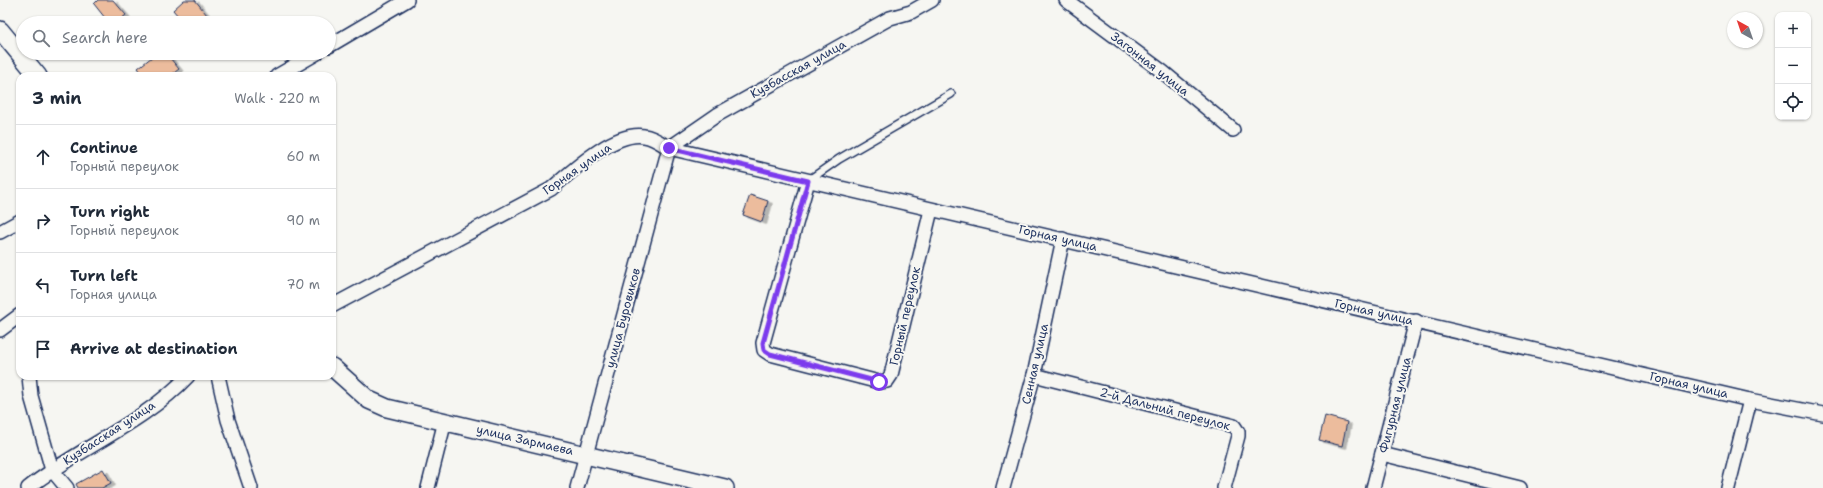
<!DOCTYPE html>
<meta charset="utf-8">
<style>
body{margin:0;font-family:"Shantell Sans",sans-serif;background:#f6f6f7;color:#1f2937}
.controls{position:absolute;right:12px;top:12px;display:grid;overflow:hidden;border-radius:8px;box-shadow:0 1px 3px #0004}
.controls button{width:36px;height:36px;display:grid;place-items:center;padding:0;border:0;border-bottom:1px solid #e0e1e3;background:#fff;color:#1f2937;font:20px sans-serif}
.compass{position:absolute;left:1727px;top:12px;width:36px;height:36px;border-radius:50%;background:#fff;box-shadow:0 1px 3px #0004;rotate:320deg}
.stop{position:absolute;width:12px;height:12px;margin:-9px;border:3px solid #7c3aed;border-radius:50%;background:#fff}
.stop.end{background:#7c3aed;border-color:#fff;box-shadow:0 1px 4px #0008}
.list{margin:0;padding:0;list-style:none}
h2{display:flex;justify-content:space-between;align-items:center;height:52px;margin:0;padding:0 16px;font-size:17px}
h2 small{font-size:13px;font-weight:400;color:#747a83}
.list li{display:grid;grid-template-columns:26px 1fr auto;gap:12px;align-items:center;box-sizing:border-box;height:64px;padding:0 16px;border-top:1px solid #e0e1e3}
.list b{display:block;font-size:15px;white-space:nowrap}
.list p{margin:0;font-size:13px;white-space:nowrap;color:#747a83}
.list em{font-size:13px;font-style:normal;color:#747a83}
.icon{flex:none;width:22px;height:22px;fill:none;stroke:currentColor;stroke-width:2;stroke-linecap:round;stroke-linejoin:round}
.map{position:relative;flex:none;width:1823px;height:488px;overflow:hidden}
.search{position:absolute;background:#fff;box-shadow:0 1px 3px #0004;left:16px;top:16px;width:320px;height:44px;display:flex;align-items:center;gap:10px;box-sizing:border-box;padding:0 14px;border-radius:22px;color:#747a83;font-size:15px}
.panel{position:absolute;background:#fff;box-shadow:0 1px 3px #0004;left:16px;top:72px;width:320px;height:308px;border-radius:12px}
.map>svg:first-child{display:block}
.building{fill:#ecbc9d;stroke:#1b2f5e;filter:url(#shadow)}
.lines{fill:none;stroke-linecap:round;stroke-linejoin:round}
.service-casing{stroke:#1b2f5e;stroke-width:10}
.minor-casing{stroke:#1b2f5e;stroke-width:16}
.tertiary-casing{stroke:#1b2f5e;stroke-width:20}
.service{stroke:#f6f6f2;stroke-width:7}
.minor{stroke:#f6f6f2;stroke-width:13}
.tertiary{stroke:#f6f6f2;stroke-width:17}
.route{stroke:#7c3aed;stroke-width:5}
.labels{text-anchor:middle;stroke-width:4;stroke-linejoin:round;paint-order:stroke}
.street-label{font-size:12px;fill:#1b2f5e;stroke:#f6f6f2}
</style>
<div class="map">
<svg width="1823" height="488" viewBox="0 0 1823 488">
<defs>
<filter id="shadow"><feDropShadow dx="4.5" dy="2.5" stdDeviation="0" flood-color="#0004"/></filter>
</defs>
<rect width="100%" height="100%" fill="#f6f6f2"/>
<filter id="ink" filterUnits="userSpaceOnUse"><feTurbulence type="fractalNoise" baseFrequency=".025" numOctaves="2"/><feDisplacementMap in="SourceGraphic" scale="8" xChannelSelector="R" yChannelSelector="G"/><feConvolveMatrix kernelMatrix="1 2 1 2 8 2 1 2 1" color-interpolation-filters="sRGB"/></filter>
<g filter="url(#ink)">
<!-- building -->
<g class="building">
<polygon points="98,0 113,0 126,15 116,23 109,23 94,4"/>
<polygon points="184,0 195,0 207,15 198,23 184,23 173,10"/>
<polygon points="157,53 166,53 179,69 170,76 144,76 138,68"/>
<polygon points="750,195 768,201 762,222 743,215"/>
<polygon points="1325,416 1347,422 1342,446 1319,440"/>
<polygon points="103,469 111,483 102,488 78,488 76,484"/>
</g>
<g class="lines">
<!-- service casing -->
<g class="service-casing">
<polyline id="service" points="809,180 839,159 951,94"/>
</g>
<!-- minor casing -->
<g class="minor-casing">
<g id="minor">
<polyline points="1066,0 1163,72 1233,130"/>
<polyline points="329,46 407,0"/>
<polyline points="277,76 317,53"/>
<polyline points="808,181 763,343 764,350 770,354 879,382 887,381 891,375 931,210"/>
<polyline points="0,232 20,221"/>
<path d="M332,306L551,189C572,171 614,131 644,136C653,137 661,143 669,148C1029,233 1390,315 1750,400L1823,414"/>
<polyline points="0,330 20,315"/>
<polyline points="1034,375 1234,426 1238,432 1238,436 1224,488"/>
<polyline points="29,376 31,396 52,470 67,488"/>
<polyline points="218,376 228,420 251,488"/>
<polyline points="1382,454 1520,488"/>
<path d="M28,488C79,448 144,423 188,376"/>
<polyline points="428,488 445,421"/>
<polyline points="577,488 669,148 717,115 890,18 911,12 932,0"/>
<polyline points="1003,488 1034,375 1063,239"/>
<polyline points="1373,488 1416,321"/>
<polyline points="1728,488 1750,400"/>
</g>
</g>
<!-- tertiary casing -->
<g class="tertiary-casing">
<g id="tertiary">
<polyline points="0,30 38,76"/>
<polyline points="332,367 369,400 387,408 725,488"/>
</g>
</g>
<!-- service -->
<use href="#service" class="service"/>
<!-- minor -->
<use href="#minor" class="minor"/>
<!-- tertiary -->
<use href="#tertiary" class="tertiary"/>
</g>
</g>
<g class="lines" filter="url(#ink)">
<!-- route -->
<polyline class="route" points="669,148 808,181 763,343 764,350 770,354 879,382"/>
</g>
<g class="labels">
<!-- street labels -->
<g class="street-label">
<text transform="translate(1150 64) rotate(38)" y="4">Загонная улица</text>
<text transform="translate(798 69) rotate(-29)" y="4">Кузбасская улица</text>
<text transform="translate(577 169) rotate(-35)" y="4">Горная улица</text>
<text transform="translate(1058 238) rotate(13)" y="4">Горная улица</text>
<text transform="translate(1374 312) rotate(13)" y="4">Горная улица</text>
<text transform="translate(905 316) rotate(-77)" y="4">Горный переулок</text>
<text transform="translate(623 318) rotate(-75)" y="4">улица Буровиков</text>
<text transform="translate(1035 364) rotate(-77)" y="4">Сенная улица</text>
<text transform="translate(1689 385) rotate(13)" y="4">Горная улица</text>
<text transform="translate(1395 405) rotate(-76)" y="4">Фигурная улица</text>
<text transform="translate(1165 409) rotate(15)" y="4">2-й Дальний переулок</text>
<text transform="translate(109 433) rotate(-33)" y="4">Кузбасская улица</text>
<text transform="translate(525 440) rotate(13)" y="4">улица Зармаева</text>
</g>
</g>
</svg>
<div class="controls">
<button>+</button>
<button>−</button>
<button><svg class="icon" aria-label="locate" viewBox="0 0 24 24"><circle cx="12" cy="12" r="6"/><path d="M12 2v4M12 18v4M2 12h4M18 12h4"/></svg></button>
</div>
<svg class="compass" viewBox="-18 -18 36 36"><path d="M0-13l5 13h-10z" fill="#e53935"/><path d="M0 13l5-13h-10z" fill="#747a83"/></svg>
<div class="stop" style="left:879px;top:382px"></div>
<div class="stop end" style="left:669px;top:148px"></div>
<div class="search"><svg class="icon" aria-label="search" viewBox="0 0 24 24"><circle cx="10" cy="10" r="6"/><path d="M15 15l6 6"/></svg>Search here</div>
<section class="panel">
<h2>3 min<small>Walk · 220 m</small></h2>
<ul class="list">
<li><svg class="icon" aria-label="ahead" viewBox="0 0 24 24"><path d="M12 20V5M6 11l6-6 6 6"/></svg><div><b>Continue</b><p>Горный переулок</p></div><em>60 m</em></li>
<li><svg class="icon" aria-label="right" viewBox="0 0 24 24"><path d="M7 20v-9h11M14 6l5 5-5 5"/></svg><div><b>Turn right</b><p>Горный переулок</p></div><em>90 m</em></li>
<li><svg class="icon" aria-label="left" viewBox="0 0 24 24"><path d="M17 20v-9H6M10 6l-5 5 5 5"/></svg><div><b>Turn left</b><p>Горная улица</p></div><em>70 m</em></li>
<li><svg class="icon" aria-label="arrive" viewBox="0 0 24 24"><path d="M6 21V4h12l-3 4 3 4H6"/></svg><div><b>Arrive at destination</b></div></li>
</ul>
</section>
</div>
